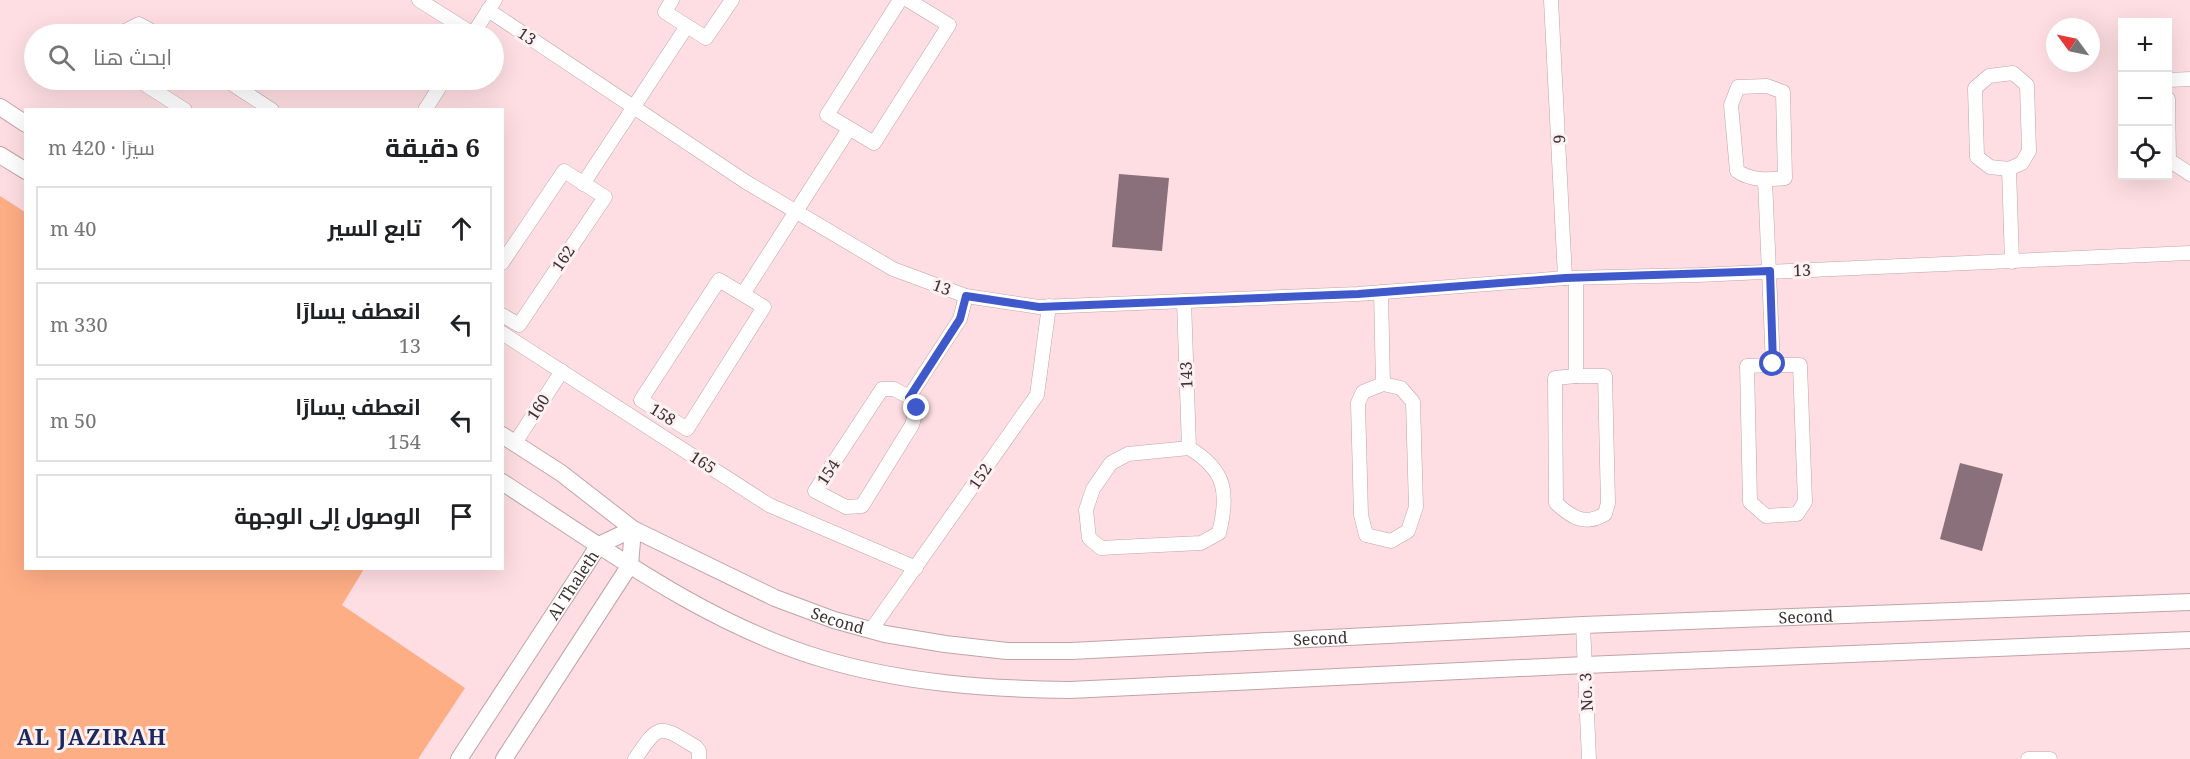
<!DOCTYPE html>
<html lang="ar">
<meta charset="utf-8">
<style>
body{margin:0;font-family:"Noto Serif",Cairo,serif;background:#f2f2f2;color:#202124;direction:rtl}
.controls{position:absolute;right:18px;top:18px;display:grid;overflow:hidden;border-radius:0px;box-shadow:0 6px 24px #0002}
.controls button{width:54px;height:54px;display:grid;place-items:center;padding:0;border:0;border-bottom:2px solid #e0e0e0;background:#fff;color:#202124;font:30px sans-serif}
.compass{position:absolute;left:2046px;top:18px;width:54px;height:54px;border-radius:50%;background:#fff;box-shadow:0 6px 24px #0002;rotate:303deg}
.stop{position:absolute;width:18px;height:18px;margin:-14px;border:4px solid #3f59cb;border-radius:50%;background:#fff}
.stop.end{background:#3f59cb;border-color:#fff;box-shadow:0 2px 6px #0008}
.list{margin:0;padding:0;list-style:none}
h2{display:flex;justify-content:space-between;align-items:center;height:78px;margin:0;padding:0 24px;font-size:26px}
h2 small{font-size:20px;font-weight:400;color:#757577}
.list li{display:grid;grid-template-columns:39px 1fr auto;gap:18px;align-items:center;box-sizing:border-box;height:84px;margin:0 12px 12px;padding:0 12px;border:2px solid #e0e0e0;border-radius:0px}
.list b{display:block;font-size:22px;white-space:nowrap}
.list p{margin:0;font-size:20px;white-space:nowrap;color:#757577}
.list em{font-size:20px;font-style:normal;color:#757577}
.icon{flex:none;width:33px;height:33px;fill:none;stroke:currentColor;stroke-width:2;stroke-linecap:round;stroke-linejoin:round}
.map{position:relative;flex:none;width:2190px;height:759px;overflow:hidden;direction:ltr}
.search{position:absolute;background:#fff;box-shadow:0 6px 24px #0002;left:24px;top:24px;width:480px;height:66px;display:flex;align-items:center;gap:15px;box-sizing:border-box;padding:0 21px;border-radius:33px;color:#757577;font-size:22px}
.panel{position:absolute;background:#fff;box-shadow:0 6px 24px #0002;left:24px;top:108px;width:480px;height:462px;border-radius:0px;direction:rtl}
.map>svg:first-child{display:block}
.green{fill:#feae85}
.building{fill:#89707b}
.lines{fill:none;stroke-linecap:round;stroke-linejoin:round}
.minor-casing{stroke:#c1a3a7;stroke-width:15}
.tertiary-casing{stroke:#c1a3a7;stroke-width:18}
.minor{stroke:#fff;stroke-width:14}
.tertiary{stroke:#fff;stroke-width:16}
.route{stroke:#3f59cb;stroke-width:8}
.labels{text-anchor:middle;stroke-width:6;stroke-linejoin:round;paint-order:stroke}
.street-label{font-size:16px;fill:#3b2f31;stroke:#fef1f2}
.district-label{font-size:22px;font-weight:bold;letter-spacing:1.5px;fill:#1c2961;stroke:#fef1f2}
</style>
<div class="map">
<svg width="2190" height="759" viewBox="0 0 2190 759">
<rect width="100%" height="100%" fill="#fedee2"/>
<!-- green -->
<polygon class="green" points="0,196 25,212 26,568 364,569 342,605 465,688 418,759 0,759"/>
<!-- building -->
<g class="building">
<polygon points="1119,174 1169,178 1162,251 1112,247"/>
<polygon points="1960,463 2003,474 1982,551 1940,539"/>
</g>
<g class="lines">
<!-- minor casing -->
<g class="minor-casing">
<g id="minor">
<polyline points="419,0 473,34"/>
<polyline points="672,0 665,12 706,38 732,0"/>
<polyline points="900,0 827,115 874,143 949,25 908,0"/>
<polyline points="1551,0 1565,278"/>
<polyline points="488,10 746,182 893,269 966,296 1039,307 1358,294 1565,278 1698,275 2190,253"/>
<polyline points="119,34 139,24 157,34"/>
<polyline points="473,34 495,0"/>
<polygon points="2013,73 2027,85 2029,151 2022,163 2009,169 1990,167 1977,157 1975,88 1989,76"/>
<polyline points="138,80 185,110"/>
<polyline points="226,80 272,110"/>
<polyline points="2168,80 2190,79"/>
<path d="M1767,86L1783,92L1785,178C1768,180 1752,181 1737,171L1731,105L1738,87Z"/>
<polyline points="2168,99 2169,160 2190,174"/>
<polyline points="425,110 444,80"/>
<polyline points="2009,169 2012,262"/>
<polyline points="1765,180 1773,365"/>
<polyline points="583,184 687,26"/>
<polyline points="502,263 564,171 605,197 519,325 502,315"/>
<polygon points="719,280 764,307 687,429 641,400"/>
<polyline points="1381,292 1383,384"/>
<polyline points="743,294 849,129"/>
<polyline points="1184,301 1189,448"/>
<polyline points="502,333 769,505 916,568"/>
<polygon points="1773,365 1800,365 1805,502 1797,514 1766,516 1750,502 1747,366"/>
<path d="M1576,376H1605L1608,503L1605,514C1585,526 1572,518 1556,503L1555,378Z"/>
<polyline points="1576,376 1576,278"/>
<polygon points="1383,384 1401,388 1413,402 1416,507 1408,531 1391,541 1366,535 1361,515 1358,403 1363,392"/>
<polyline points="909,397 894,389 882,389 815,491 846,507 862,506 912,425 917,408 909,397 960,319 966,296"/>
<polyline points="515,443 562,371"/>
<path d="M1189,448C1226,470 1229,493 1219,533L1201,543L1119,547L1101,548L1089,538L1086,510L1093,489L1111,463L1128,454Z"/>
<polyline points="1583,625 1589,759"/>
<polyline points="871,630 1037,395 1049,306"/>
<path d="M635,759C660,722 659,725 696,747L699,751V759"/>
<polyline points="2028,759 2050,759"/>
</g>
</g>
<!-- tertiary casing -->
<g class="tertiary-casing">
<g id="tertiary">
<polyline points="0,107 26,124"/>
<polyline points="0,155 26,171"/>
<path id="s1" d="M502,435L561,473L633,529L775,598L834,620L885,634L945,644L1007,651H1071L1583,625L2190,602"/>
<path d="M502,482C604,548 706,624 823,659C903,683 987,689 1070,690L1585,665L2190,640"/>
<path id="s2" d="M459,759L599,545L633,529L630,565L504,759"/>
</g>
</g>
<!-- minor -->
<use href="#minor" class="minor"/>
<!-- tertiary -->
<use href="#tertiary" class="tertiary"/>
</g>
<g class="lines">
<!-- route -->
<polyline class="route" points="917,408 909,398 960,319 966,296 1039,307 1358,294 1565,278 1770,271 1773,364"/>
</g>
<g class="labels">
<!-- street labels -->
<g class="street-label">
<text transform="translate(527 36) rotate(34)" y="6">13</text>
<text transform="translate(1559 139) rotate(-93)" y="6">9</text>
<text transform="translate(563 258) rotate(-56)" y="6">162</text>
<text transform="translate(1802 270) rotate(-2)" y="6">13</text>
<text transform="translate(942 287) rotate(20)" y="6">13</text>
<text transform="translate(1186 375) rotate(-92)" y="6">143</text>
<text transform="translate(538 407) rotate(-57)" y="6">160</text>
<text transform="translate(663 414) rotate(32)" y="6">158</text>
<text transform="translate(703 462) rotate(33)" y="6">165</text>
<text transform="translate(828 472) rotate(-57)" y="6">154</text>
<text transform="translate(980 476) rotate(-55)" y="6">152</text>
<text dy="6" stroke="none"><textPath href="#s2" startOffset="208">Al Thaleth</textPath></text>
<text dy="6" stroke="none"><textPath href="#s1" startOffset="1358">Second</textPath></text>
<text dy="6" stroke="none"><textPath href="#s1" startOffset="386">Second</textPath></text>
<text dy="6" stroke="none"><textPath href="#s1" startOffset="872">Second</textPath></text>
<text transform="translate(1586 692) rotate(-93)" y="6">No. 3</text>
</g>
<!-- district labels -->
<g class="district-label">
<text x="92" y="745">AL JAZIRAH</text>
</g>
</g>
</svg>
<div class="controls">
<button>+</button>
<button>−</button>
<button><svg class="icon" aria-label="locate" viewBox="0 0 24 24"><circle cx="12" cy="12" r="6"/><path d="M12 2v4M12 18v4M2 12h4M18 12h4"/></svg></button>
</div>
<svg class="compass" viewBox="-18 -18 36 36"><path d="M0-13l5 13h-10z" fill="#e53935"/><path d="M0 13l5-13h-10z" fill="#757577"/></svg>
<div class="stop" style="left:1773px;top:364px"></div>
<div class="stop end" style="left:917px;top:408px"></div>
<div class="search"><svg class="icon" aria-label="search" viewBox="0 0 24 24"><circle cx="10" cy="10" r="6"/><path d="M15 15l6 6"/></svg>ابحث هنا</div>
<section class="panel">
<h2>6 دقيقة<small>سيرًا · 420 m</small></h2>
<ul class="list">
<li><svg class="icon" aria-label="ahead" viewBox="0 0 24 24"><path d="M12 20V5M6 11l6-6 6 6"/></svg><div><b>تابع السير</b></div><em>40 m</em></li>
<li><svg class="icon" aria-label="left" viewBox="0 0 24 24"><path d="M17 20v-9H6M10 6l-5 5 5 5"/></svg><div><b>انعطف يسارًا</b><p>13</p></div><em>330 m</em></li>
<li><svg class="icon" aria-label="left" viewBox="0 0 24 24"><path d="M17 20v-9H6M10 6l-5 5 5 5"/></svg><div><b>انعطف يسارًا</b><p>154</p></div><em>50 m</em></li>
<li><svg class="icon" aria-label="arrive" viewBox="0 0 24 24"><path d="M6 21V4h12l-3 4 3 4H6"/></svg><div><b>الوصول إلى الوجهة</b></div></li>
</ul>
</section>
</div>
